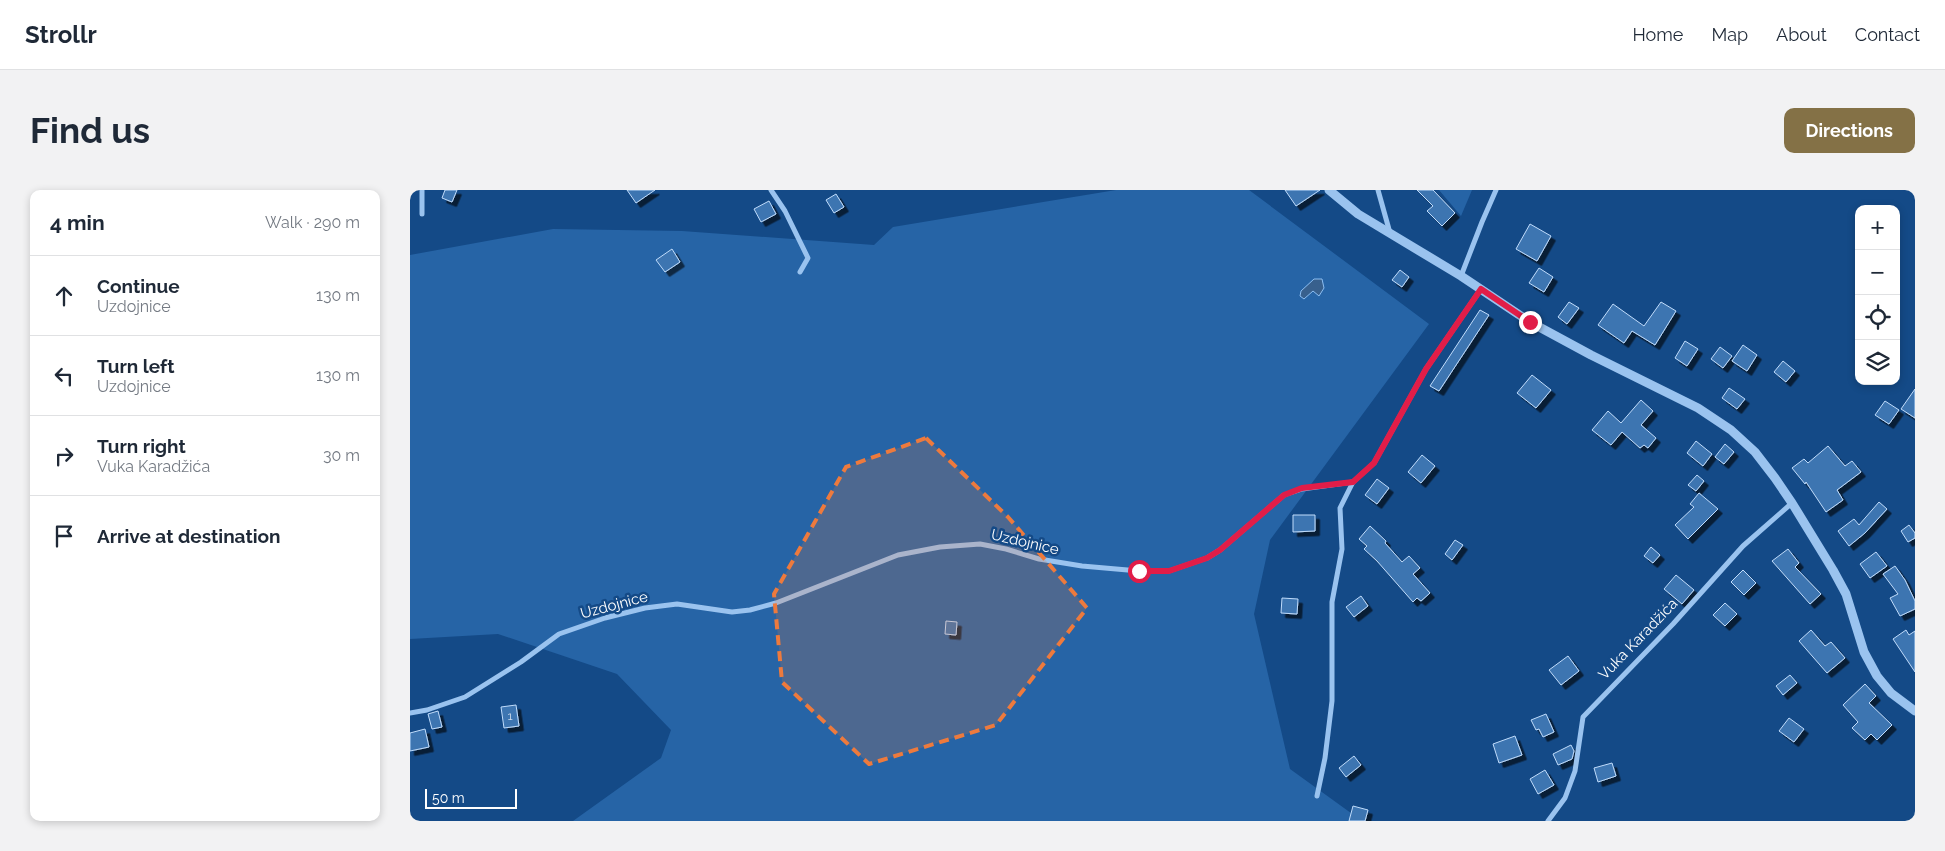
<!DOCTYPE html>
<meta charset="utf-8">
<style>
body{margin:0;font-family:Raleway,sans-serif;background:#f2f2f3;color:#1f2937}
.controls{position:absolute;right:15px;top:15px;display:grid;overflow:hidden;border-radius:10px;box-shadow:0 2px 8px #0003}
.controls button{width:45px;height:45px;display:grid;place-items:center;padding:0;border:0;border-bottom:1px solid #e0e1e3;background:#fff;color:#1f2937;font:25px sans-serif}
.scale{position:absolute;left:15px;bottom:12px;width:92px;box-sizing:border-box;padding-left:5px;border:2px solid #fff;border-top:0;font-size:14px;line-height:18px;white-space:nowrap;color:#fff;-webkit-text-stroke:4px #144a87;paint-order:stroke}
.stop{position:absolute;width:15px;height:15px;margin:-11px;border:4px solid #e11d48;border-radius:50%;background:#fff}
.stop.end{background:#e11d48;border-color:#fff;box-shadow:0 1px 5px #0008}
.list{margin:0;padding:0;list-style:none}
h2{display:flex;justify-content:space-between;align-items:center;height:65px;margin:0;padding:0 20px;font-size:21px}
h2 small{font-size:16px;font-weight:400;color:#747a83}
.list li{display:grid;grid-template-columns:32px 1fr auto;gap:15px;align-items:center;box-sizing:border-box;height:80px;padding:0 20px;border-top:1px solid #e0e1e3}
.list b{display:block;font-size:19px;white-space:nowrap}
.list p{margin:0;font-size:16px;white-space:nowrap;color:#747a83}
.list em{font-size:16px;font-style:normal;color:#747a83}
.icon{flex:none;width:28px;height:28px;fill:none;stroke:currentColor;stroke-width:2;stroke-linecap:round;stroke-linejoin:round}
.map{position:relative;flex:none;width:1505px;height:631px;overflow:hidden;border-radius:10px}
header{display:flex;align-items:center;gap:30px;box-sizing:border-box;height:70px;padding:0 25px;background:#fff;border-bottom:1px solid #e0e1e3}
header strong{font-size:24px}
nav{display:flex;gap:28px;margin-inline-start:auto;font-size:18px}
.intro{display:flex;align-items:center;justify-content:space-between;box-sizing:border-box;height:120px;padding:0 30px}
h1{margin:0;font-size:35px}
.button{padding:12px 22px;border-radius:10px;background:#847146;color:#fff;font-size:18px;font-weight:700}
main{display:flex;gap:30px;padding:0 30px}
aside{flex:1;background:#fff;border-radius:10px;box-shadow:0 2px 8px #0003}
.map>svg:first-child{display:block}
.green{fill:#2664a6}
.water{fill:#38608d;stroke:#8cbef2}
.building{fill:#3d74b1;stroke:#c0dcfb;filter:url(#shadow)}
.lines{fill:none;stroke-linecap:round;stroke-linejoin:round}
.minor{stroke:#9ac3ef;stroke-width:5}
.tertiary{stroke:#9ac3ef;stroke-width:9}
.route{stroke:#e11d48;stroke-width:6}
.marked{fill:#ed7a3d;fill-opacity:0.2;stroke:#ed7a3d;stroke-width:4;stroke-dasharray:10 6;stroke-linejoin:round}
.labels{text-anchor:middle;stroke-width:5;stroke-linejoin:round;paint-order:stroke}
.number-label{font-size:12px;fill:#cedcec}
.street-label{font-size:15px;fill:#fff;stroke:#144a87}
</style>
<header>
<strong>Strollr</strong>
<nav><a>Home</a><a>Map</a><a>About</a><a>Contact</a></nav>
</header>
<div class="intro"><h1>Find us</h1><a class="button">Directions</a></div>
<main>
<aside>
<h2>4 min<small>Walk · 290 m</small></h2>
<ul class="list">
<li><svg class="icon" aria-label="ahead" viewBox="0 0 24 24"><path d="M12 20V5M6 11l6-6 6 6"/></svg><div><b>Continue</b><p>Uzdojnice</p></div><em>130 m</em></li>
<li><svg class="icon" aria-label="left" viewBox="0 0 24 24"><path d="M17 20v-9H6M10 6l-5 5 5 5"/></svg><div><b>Turn left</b><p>Uzdojnice</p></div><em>130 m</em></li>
<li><svg class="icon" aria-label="right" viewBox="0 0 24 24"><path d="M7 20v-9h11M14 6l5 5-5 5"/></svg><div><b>Turn right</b><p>Vuka Karadžića</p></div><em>30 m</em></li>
<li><svg class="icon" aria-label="arrive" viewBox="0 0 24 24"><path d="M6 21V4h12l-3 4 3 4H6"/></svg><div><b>Arrive at destination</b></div></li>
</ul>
</aside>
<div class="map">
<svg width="1505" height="631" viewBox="0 0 1505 631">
<defs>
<filter id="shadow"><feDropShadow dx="4.5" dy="4.5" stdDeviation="0" flood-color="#0009"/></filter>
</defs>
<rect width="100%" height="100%" fill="#144a87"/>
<!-- green -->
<g class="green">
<polygon points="706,0 839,0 1019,134 860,350 844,424 880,579 952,631 163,631 251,568 261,540 207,484 88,444 0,449 0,65 143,39 272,41 464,55 483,37"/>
<polygon points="1029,0 1062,0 1051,26"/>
</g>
<!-- water -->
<polygon class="water" points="904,89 912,89 914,98 909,106 903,101 894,109 890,106 891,101"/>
<!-- building -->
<g class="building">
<polygon points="35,0 47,0 42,12 32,8"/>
<polygon points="217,0 245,0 226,13"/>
<polygon points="875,0 910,0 886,16"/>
<polygon points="1007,0 1023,0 1045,23 1032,36 1017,21 1023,16"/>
<polygon points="426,4 434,17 424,23 416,10"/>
<polygon points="359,11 366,24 351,32 344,19"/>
<polygon points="1120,34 1141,46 1127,71 1106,59"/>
<polygon points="262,59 270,72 255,82 246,70"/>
<polygon points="1129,78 1143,87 1134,102 1119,93"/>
<polygon points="990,80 999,87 992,97 982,90"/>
<polygon points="1159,112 1169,118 1157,134 1148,127"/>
<polygon points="1251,112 1266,121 1245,155 1222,141 1214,153 1188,135 1203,114 1234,136"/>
<polygon points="1070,120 1079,125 1029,201 1020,196"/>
<polygon points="1275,151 1288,159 1277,176 1265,168"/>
<polygon points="1333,155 1347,165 1337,181 1322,171"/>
<polygon points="1310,157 1322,166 1313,178 1301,169"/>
<polygon points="1373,171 1385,181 1376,192 1364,182"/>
<polygon points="1122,185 1141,200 1126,218 1107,203"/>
<polygon points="1319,198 1335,209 1327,219 1312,208"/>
<polygon points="1505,199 1505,228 1491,219"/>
<polygon points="1231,210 1243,221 1231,235 1246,248 1238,258 1234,255 1230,258 1212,242 1201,255 1182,240 1198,221 1211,233"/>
<polygon points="1475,211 1489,220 1479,234 1465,225"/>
<polygon points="1286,251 1302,264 1293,276 1277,263"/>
<polygon points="1315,254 1324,262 1314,274 1305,267"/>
<polygon points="1418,256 1435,276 1442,271 1451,282 1427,300 1433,310 1416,322 1396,292 1395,294 1382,278 1394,269 1398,273"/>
<polygon points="1012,265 1025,276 1011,293 998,282"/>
<polygon points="1287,285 1294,291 1286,301 1278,295"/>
<polygon points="967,289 979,298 967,314 955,305"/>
<polygon points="1289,303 1308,319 1278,349 1265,335 1284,317 1280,314"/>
<polygon points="1469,312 1477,319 1455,343 1439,356 1428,341 1444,329 1449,335"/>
<polygon points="883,325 905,325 905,341 883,342"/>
<polygon points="1499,335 1505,343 1505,348 1498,352 1491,341"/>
<polygon points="960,336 976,351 975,353 992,372 999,366 1010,378 1003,384 1020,403 1011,411 1007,408 1003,412 967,371 954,359 957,356 949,349"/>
<polygon points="1045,350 1053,355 1042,370 1035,364"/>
<polygon points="1241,357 1250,365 1243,373 1234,366"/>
<polygon points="1378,359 1389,373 1385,377 1411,404 1400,414 1362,371"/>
<polygon points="1466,362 1477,376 1460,388 1450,374"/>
<polygon points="1485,376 1495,390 1505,411 1505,419 1490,426 1480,408 1488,404 1473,384"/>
<polygon points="1333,380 1346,393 1334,405 1321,392"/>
<polygon points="1266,385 1284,400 1272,414 1254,399"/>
<polygon points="951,406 958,416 944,427 936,417"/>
<polygon points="872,408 888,409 887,424 871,423"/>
<polygon points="1315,413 1327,424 1315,436 1303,425"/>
<polygon points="536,431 547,432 546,445 535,444"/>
<polygon points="1401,440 1415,456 1421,452 1435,468 1417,483 1389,451"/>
<polygon points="1496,440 1499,445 1505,441 1505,482 1483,449"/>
<polygon points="1158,466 1169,481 1151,495 1139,480"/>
<polygon points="1380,485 1387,493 1373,505 1366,496"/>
<polygon points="1455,494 1466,506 1459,513 1482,535 1467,550 1461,544 1455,550 1442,538 1448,532 1433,515"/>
<polygon points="106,515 109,536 94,538 91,517"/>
<polygon points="28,521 32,537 22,539 18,524"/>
<polygon points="1136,524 1144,542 1133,547 1129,539 1126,540 1121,530"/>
<polygon points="1379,528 1394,539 1384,552 1369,541"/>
<polygon points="15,539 19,557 0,561 0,543"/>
<polygon points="1105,546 1112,565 1089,573 1083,554"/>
<polygon points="1161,555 1164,561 1162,569 1148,575 1143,564"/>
<polygon points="944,566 951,575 936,587 929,578"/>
<polygon points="1202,573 1206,586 1188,592 1184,578"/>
<polygon points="1135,580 1144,595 1128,604 1120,589"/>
<polygon points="943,616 958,620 955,631 939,631"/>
</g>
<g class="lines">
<!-- minor -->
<g class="minor">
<polyline points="12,0 12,24"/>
<polyline points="361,0 375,21 398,68 390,82"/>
<polyline points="968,0 980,43"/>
<polyline points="1051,86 1072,32 1086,0"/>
<polyline points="0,523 17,520 55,507 111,472 149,444 195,428 235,418 267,414 322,422 340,420 366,413 488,365 530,357 570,354 596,359 629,369 672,376 729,381 759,381 797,368 810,360 874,305 892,299 943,292 964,273 1016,179 1071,99"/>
<polyline points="907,606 915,568 922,511 922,412 932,359 930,318 943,292"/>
<polyline points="1138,631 1155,608 1165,581 1173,527 1263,434 1333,356 1382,313"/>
</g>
<!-- tertiary -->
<polyline class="tertiary" points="919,0 948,24 1051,86 1120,132 1181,165 1288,218 1321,240 1345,262 1365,288 1382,313 1423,380 1436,404 1454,462 1467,486 1481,503 1505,521"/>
</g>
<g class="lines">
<!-- route -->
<polyline class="route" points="729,381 759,381 797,368 810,360 874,305 892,298 943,292 964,273 1016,179 1071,99 1120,132"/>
</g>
<!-- marked area -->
<path class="marked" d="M516,248L598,327L677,418L586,535L459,574L372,492L364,404L436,277Z"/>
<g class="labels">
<!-- number labels -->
<g class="number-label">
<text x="100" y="530">1</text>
</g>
<!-- street labels -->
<g class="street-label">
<text transform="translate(615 352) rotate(13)" y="5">Uzdojnice</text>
<text transform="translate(204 415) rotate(-15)" y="5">Uzdojnice</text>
<text transform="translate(1228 449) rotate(-46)" y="5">Vuka Karadžića</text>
</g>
</g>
</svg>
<div class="controls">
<button>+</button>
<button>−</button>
<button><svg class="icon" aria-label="locate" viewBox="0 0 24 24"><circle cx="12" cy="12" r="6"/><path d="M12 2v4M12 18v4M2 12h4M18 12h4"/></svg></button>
<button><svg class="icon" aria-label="layers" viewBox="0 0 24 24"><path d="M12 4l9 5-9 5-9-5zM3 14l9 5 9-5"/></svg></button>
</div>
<div class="scale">50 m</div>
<div class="stop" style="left:729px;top:381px"></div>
<div class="stop end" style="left:1120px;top:132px"></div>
</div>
</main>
